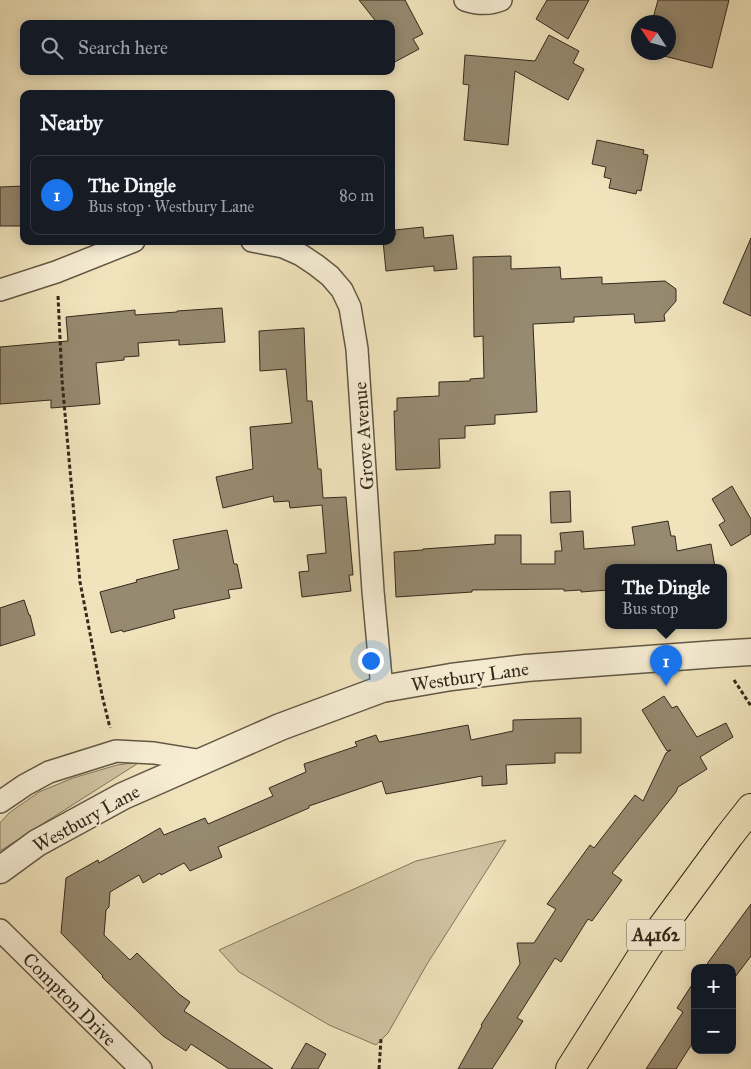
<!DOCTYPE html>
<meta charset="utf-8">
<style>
body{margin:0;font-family:"IM FELL Great Primer",serif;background:#20242c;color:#f1f3f6}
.controls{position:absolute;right:15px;bottom:15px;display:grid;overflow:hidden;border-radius:10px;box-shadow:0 2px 12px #0003}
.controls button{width:45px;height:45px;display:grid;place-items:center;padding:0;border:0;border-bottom:1px solid #363941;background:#171b24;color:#f1f3f6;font:25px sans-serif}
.compass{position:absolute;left:631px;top:15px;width:45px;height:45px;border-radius:50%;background:#171b24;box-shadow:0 2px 12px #0003;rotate:306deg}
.you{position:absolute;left:370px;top:660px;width:18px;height:18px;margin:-12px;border:4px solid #fff;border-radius:50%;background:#1a73e8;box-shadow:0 0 0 8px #1a73e833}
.badge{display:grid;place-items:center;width:32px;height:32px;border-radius:50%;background:#1a73e8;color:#fff;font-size:16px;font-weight:700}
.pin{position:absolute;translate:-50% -41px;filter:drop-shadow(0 1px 2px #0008)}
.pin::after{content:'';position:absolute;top:26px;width:18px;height:15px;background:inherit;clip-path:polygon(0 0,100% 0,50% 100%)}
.popup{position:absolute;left:605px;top:564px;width:122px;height:65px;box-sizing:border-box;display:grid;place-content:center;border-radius:10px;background:#171b24;filter:drop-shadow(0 1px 4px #0005);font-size:16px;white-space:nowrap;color:#9ea1a6}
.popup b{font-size:19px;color:#f1f3f6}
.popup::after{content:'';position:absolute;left:50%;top:100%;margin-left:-10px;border:10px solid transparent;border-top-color:#171b24}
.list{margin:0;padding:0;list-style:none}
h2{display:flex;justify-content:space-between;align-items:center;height:65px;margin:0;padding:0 20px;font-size:21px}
h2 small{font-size:16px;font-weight:400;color:#9ea1a6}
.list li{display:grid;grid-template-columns:32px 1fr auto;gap:15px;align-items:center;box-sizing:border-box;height:80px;margin:0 10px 10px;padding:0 10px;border:1px solid #363941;border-radius:10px}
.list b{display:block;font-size:19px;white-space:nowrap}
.list p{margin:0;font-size:16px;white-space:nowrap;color:#9ea1a6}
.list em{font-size:16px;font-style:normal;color:#9ea1a6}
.icon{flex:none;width:28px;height:28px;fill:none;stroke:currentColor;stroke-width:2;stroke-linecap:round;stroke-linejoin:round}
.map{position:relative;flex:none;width:751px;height:1069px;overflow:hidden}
.search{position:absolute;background:#171b24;box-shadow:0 2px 12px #0003;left:20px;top:20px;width:375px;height:55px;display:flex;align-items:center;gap:12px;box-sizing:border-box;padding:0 18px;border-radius:10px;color:#9ea1a6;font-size:19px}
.panel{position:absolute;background:#171b24;box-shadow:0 2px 12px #0003;left:20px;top:90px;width:375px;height:155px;border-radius:10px}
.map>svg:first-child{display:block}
.green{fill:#d1c4a2;stroke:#82765f}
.building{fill:#968a70;stroke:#34291c}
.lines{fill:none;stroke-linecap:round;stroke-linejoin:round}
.minor-casing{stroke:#635844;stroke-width:24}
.tertiary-casing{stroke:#635844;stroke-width:29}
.primary-casing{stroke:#34291c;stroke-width:30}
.path{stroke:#34291c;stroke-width:3;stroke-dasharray:4 2.5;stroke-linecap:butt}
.minor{stroke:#f6edd4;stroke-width:21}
.tertiary{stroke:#f6edd4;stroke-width:26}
.primary{stroke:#f1e4bd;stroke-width:28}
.labels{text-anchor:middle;stroke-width:4;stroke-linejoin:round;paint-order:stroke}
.shield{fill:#f6edd4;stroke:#6e6453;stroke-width:1}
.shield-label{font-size:18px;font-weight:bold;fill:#34291c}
.street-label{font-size:19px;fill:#34291c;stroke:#f6edd4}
</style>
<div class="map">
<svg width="751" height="1069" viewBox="0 0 751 1069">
<rect width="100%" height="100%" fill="#f1e4bd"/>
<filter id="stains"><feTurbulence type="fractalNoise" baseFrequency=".004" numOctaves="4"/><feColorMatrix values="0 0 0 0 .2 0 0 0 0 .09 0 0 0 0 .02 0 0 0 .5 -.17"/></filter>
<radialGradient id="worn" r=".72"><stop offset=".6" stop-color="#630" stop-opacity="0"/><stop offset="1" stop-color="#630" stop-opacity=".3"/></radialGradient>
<!-- green -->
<g class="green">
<polygon points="140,762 0,851 0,823 9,813 39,792 73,778 117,765"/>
<polygon points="506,840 427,964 388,1033 376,1045 329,1025 239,972 219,950 416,861"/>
</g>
<!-- building -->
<g class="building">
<polygon points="359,0 405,0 423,34 413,39 419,49 391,64 391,24 378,24"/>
<polygon points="547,0 589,0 568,39 536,19"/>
<polygon points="658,0 729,0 712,68 660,55 660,52 668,52 669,22 652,22"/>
<polygon points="549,35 579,51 573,63 584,69 568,100 515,71 508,145 464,140 469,85 463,84 465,55 535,61"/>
<polygon points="597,140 644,150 643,154 648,155 641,191 637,190 636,194 609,188 611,179 604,177 606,167 592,164"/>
<polygon points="24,186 24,226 0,226 0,187"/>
<polygon points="423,227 424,238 453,235 457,269 434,271 434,266 386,271 383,241 391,241 391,235 396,235 395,230"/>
<polygon points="751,238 751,316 723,303"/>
<polygon points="511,256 511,269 560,267 561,279 602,277 602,284 665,281 676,289 676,301 664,315 665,321 635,323 634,314 574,317 574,322 533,324 537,412 495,415 495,424 465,426 465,438 439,439 440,468 396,470 394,411 397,411 397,398 439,396 439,382 470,381 470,379 484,378 483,336 474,337 473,257"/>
<polygon points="222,308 225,342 179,345 179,340 138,343 139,356 124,357 124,360 96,363 100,404 51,408 51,400 0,404 0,347 68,341 66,317 135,310 135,315 177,312 177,311"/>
<polygon points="304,328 307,401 312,401 318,469 321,469 323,498 346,497 353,575 349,575 351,591 302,597 299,572 309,571 307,555 326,553 322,505 290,508 289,501 274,502 273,496 223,508 216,477 253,469 250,427 292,423 286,369 260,371 259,331"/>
<polygon points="732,486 751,519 751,534 731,546 719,525 725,521 712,499"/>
<polygon points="570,491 571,522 551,523 550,492"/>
<polygon points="668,521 671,536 675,536 677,551 711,544 715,567 608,567 608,590 581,592 581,590 564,591 564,589 472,590 472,592 396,597 394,552 423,550 423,549 495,544 495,535 521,535 521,564 555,564 555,551 562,551 560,533 583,531 584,549 635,545 632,527"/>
<polygon points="227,530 234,564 237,564 242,588 228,590 230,598 173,610 175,618 123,632 122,630 111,633 100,592 137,582 136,580 179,569 173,540"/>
<polygon points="24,600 29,615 30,615 35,635 0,646 0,608"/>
<polygon points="664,696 672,708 677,706 697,737 726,723 733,737 700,757 707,769 678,787 676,792 612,873 622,880 592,921 588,919 561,962 555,958 517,1018 523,1021 492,1069 458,1069 482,1026 481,1025 520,964 517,943 534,943 556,909 547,904 590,845 594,848 635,795 643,801 666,753 671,750 667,751 642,710"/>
<polygon points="581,718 581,753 555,753 555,763 506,765 507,784 482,786 482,776 386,794 382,781 309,806 309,808 218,847 222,857 190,871 184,863 161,875 160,873 143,883 139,875 110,892 109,907 106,910 104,935 130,960 137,953 179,994 190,1002 184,1011 273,1069 229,1069 191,1044 186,1051 163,1036 102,977 103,976 61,933 66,878 98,860 99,863 160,828 164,835 205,818 208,824 273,796 269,788 306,772 304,764 357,746 355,742 376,735 379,742 468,725 471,740 513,731 513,720"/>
<polygon points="751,904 751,956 732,981 732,968 704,968"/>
<polygon points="695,980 695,1039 676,1069 646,1069 683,1012 677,1008"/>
<polygon points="306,1043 326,1054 318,1069 291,1069"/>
</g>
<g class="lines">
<!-- minor casing -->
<g class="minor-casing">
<g id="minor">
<path d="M465,0C477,4 489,5 501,0"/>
<polyline points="252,241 283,247 301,255 316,265 330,276 342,290 350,307 357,349 373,591 382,689"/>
<polyline points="0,290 56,272 134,241"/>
<polyline points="0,802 25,785 49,772 116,751 154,753 203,761"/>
<polyline points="0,930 141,1069"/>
</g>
</g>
<!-- tertiary casing -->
<g class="tertiary-casing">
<polyline id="tertiary" points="0,870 37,843 123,796 280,727 382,689 451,677 526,668 717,654 751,652"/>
</g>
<!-- primary casing -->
<g class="primary-casing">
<polyline id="primary" points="570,1069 648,946 729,836 751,808"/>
</g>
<!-- path -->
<g class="path">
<polyline points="58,296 62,380 80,582 102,695 110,728"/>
<polyline points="734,680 751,706"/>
<polyline points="379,1069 381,1039"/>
</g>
<!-- minor -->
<use href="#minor" class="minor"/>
<!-- tertiary -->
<use href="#tertiary" class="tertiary"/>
<!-- primary -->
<use href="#primary" class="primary"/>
</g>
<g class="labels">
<!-- shield labels -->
<rect class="shield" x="627" y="919.5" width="58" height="31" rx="4"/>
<g class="shield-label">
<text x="656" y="941">A4162</text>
</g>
<!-- street labels -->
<g class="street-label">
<text transform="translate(363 436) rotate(-94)" y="7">Grove Avenue</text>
<text transform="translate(470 676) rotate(-8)" y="7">Westbury Lane</text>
<text transform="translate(86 818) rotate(-29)" y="7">Westbury Lane</text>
<text transform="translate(70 999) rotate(45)" y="7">Compton Drive</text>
</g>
</g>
<rect width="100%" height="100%" filter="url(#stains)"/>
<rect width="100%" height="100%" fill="url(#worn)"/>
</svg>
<div class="controls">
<button>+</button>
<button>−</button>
</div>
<svg class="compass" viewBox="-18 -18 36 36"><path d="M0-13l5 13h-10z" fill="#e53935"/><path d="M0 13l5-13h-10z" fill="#9ea1a6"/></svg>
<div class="you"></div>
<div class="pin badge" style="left:666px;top:686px">1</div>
<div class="popup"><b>The Dingle</b>Bus stop</div>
<div class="search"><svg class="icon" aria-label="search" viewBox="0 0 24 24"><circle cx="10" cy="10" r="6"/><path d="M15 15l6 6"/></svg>Search here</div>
<section class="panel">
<h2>Nearby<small></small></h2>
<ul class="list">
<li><span class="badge">1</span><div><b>The Dingle</b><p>Bus stop · Westbury Lane</p></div><em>80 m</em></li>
</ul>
</section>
</div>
